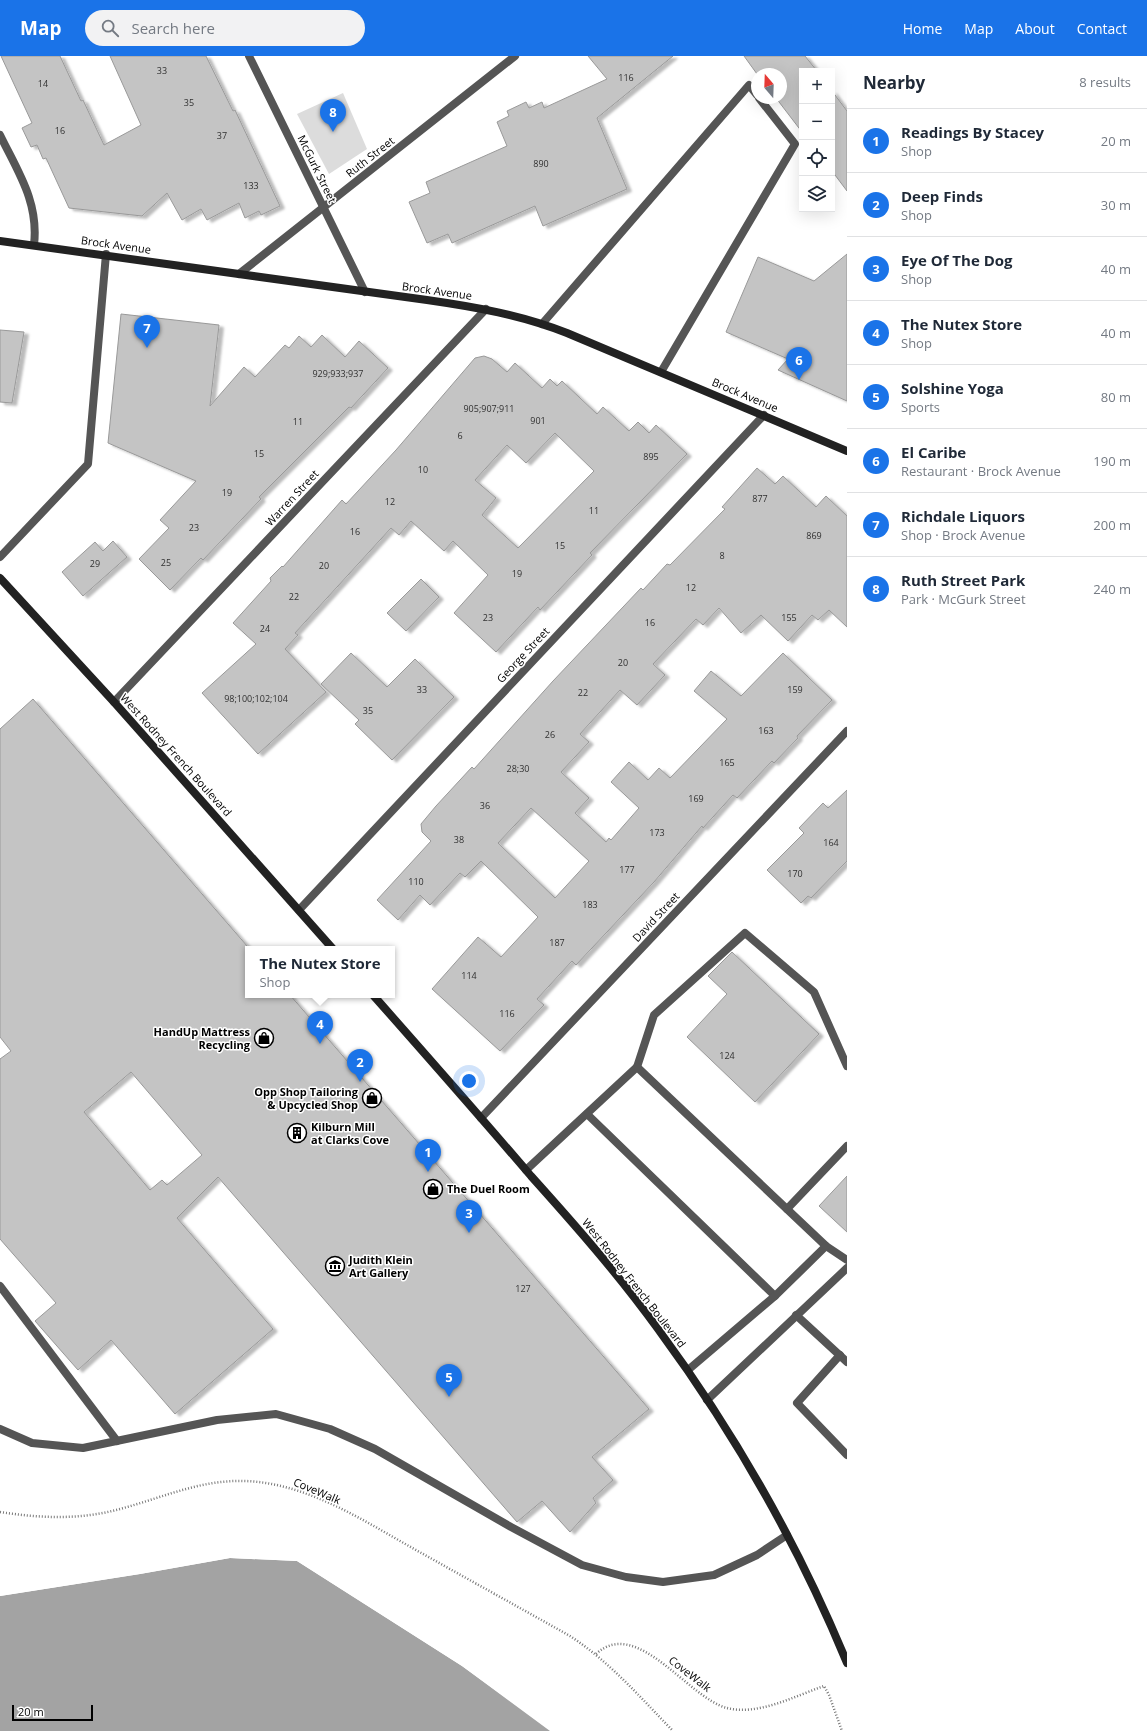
<!DOCTYPE html>
<meta charset="utf-8">
<style>
body{margin:0;font-family:"Open Sans",sans-serif;background:#f2f2f3;color:#1f2937}
.controls{position:absolute;right:12px;top:12px;display:grid;overflow:hidden;border-radius:0px;box-shadow:0 4px 16px #0002}
.controls button{width:36px;height:36px;display:grid;place-items:center;padding:0;border:0;border-bottom:1px solid #e0e1e3;background:#fff;color:#1f2937;font:20px sans-serif}
.compass{position:absolute;left:751px;top:12px;width:36px;height:36px;border-radius:50%;background:#fff;box-shadow:0 4px 16px #0002;rotate:341deg}
.scale{position:absolute;left:12px;bottom:10px;width:81px;box-sizing:border-box;padding-left:4px;border:2px solid #000;border-top:0;font-size:11px;line-height:14px;white-space:nowrap;color:#000;-webkit-text-stroke:3px #fff;paint-order:stroke}
.you{position:absolute;left:469px;top:1025px;width:14px;height:14px;margin:-10px;border:3px solid #fff;border-radius:50%;background:#1a73e8;box-shadow:0 0 0 6px #1a73e833}
.badge{display:grid;place-items:center;width:26px;height:26px;border-radius:50%;background:#1a73e8;color:#fff;font-size:13px;font-weight:700}
.pin{position:absolute;translate:-50% -33px;filter:drop-shadow(0 1px 2px #0008)}
.pin::after{content:'';position:absolute;top:21px;width:14px;height:12px;background:inherit;clip-path:polygon(0 0,100% 0,50% 100%)}
.popup{position:absolute;left:245px;top:890px;width:150px;height:52px;box-sizing:border-box;display:grid;place-content:center;border-radius:0px;background:#fff;filter:drop-shadow(0 1px 3px #0005);font-size:13px;white-space:nowrap;color:#747a83}
.popup b{font-size:15px;color:#1f2937}
.popup::after{content:'';position:absolute;left:50%;top:100%;margin-left:-8px;border:8px solid transparent;border-top-color:#fff}
.list{margin:0;padding:0;list-style:none}
h2{display:flex;justify-content:space-between;align-items:center;height:52px;margin:0;padding:0 16px;font-size:17px}
h2 small{font-size:13px;font-weight:400;color:#747a83}
.list li{display:grid;grid-template-columns:26px 1fr auto;gap:12px;align-items:center;box-sizing:border-box;height:64px;padding:0 16px;border-top:1px solid #e0e1e3}
.list b{display:block;font-size:15px;white-space:nowrap}
.list p{margin:0;font-size:13px;white-space:nowrap;color:#747a83}
.list em{font-size:13px;font-style:normal;color:#747a83}
.icon{flex:none;width:22px;height:22px;fill:none;stroke:currentColor;stroke-width:2;stroke-linecap:round;stroke-linejoin:round}
.map{position:relative;flex:none;width:847px;height:1675px;overflow:hidden}
header{display:flex;align-items:center;gap:24px;box-sizing:border-box;height:56px;padding:0 20px;background:#1a73e8;color:#fff}
header strong{font-size:19px}
nav{display:flex;gap:22px;margin-inline-start:auto;font-size:14px}
.search{width:280px;height:36px;background:#f2f2f3;display:flex;align-items:center;gap:10px;box-sizing:border-box;padding:0 14px;border-radius:22px;color:#747a83;font-size:15px}
main{display:flex}
aside{flex:1;background:#fff}
.map>svg:first-child{display:block}
.green{fill:#dcdcdc}
.water{fill:#a3a3a3}
.pier{fill:#fff}
.building{fill:#c4c4c4;stroke:#999;fill-rule:evenodd;filter:url(#shadow)}
.lines{fill:none;stroke-linecap:round;stroke-linejoin:round}
.path{stroke:#777;stroke-width:2.5;stroke-dasharray:1 2;stroke-linecap:butt}
.lane{stroke:#555;stroke-width:8}
.street{stroke:#555;stroke-width:8}
.secondary{stroke:#222;stroke-width:8}
.labels{text-anchor:middle;stroke-width:3;stroke-linejoin:round;paint-order:stroke}
.number-label{font-size:9px;fill:#313131}
.street-label{font-size:11px;fill:#000;stroke:#fff}
.poi-label{font-size:11px;font-weight:bold;fill:#000;stroke:#fff;text-anchor:start}
</style>
<header>
<strong>Map</strong>
<div class="search"><svg class="icon" aria-label="search" viewBox="0 0 24 24"><circle cx="10" cy="10" r="6"/><path d="M15 15l6 6"/></svg>Search here</div>
<nav><a>Home</a><a>Map</a><a>About</a><a>Contact</a></nav>
</header>
<main>
<div class="map">
<svg width="847" height="1675" viewBox="0 0 847 1675">
<defs>
<filter id="shadow"><feDropShadow dx="4.5" dy="2.5" stdDeviation="1" flood-color="#0004"/></filter>
</defs>
<rect width="100%" height="100%" fill="#fff"/>
<!-- green -->
<polygon class="green" points="343,37 367,93 329,118 297,58"/>
<!-- water -->
<polygon class="water" points="230,1502 297,1505 462,1610 550,1675 0,1675 0,1540 140,1518"/>
<!-- pier -->
<polygon class="pier" points="230,1500 298,1503 463,1609 552,1675 462,1610 297,1505 230,1502 140,1518 0,1540 0,1538 140,1516"/>
<!-- building -->
<g class="building">
<polygon points="1,0 60,0 81,45 83,44 104,89 141,69 110,0 206,0 233,55 235,54 280,150 261,159 259,155 245,162 239,147 207,164 201,153 182,164 167,137 142,160 69,152 46,102 43,103 37,89 31,91 22,72 32,67"/>
<polygon points="588,0 673,0 597,62 627,133 543,170 535,150 452,187 448,178 427,187 409,146 430,137 426,126 507,90 497,66 509,60 507,55 526,46 529,52 542,46 544,52 607,23"/>
<polygon points="744,0 805,0 817,15 802,15 802,76 776,42 781,42 781,18 757,18"/>
<polygon points="832,35 847,55 847,135 832,115"/>
<polygon points="847,198 847,345 778,314 788,303 726,276 758,201 814,225"/>
<polygon points="121,258 219,269 210,350 244,311 255,321 285,289 289,292 299,280 311,291 322,279 345,301 359,285 388,312 351,352 349,351 259,441 261,443 203,504 201,502 170,534 139,503 169,472 160,464 196,425 108,387"/>
<polygon points="0,274 24,276 12,347 0,346"/>
<path d="M484,300L492,303L507,316L515,307L542,332L550,323L557,330L562,325L597,358L603,351L629,375L638,366L649,377L656,369L687,398L590,497L592,499L540,554L538,551L496,596L454,557L488,519L453,485L444,495L411,465L399,479L391,472L295,577L298,579L285,593L326,636L258,698L202,637L256,588L233,567L271,525L270,522L282,510L283,511L342,444L346,448L396,394L475,302ZM555,377L594,415L518,492L482,459L496,442L475,424L507,389L526,407Z"/>
<path d="M757,412L775,428L783,420L816,451L826,440L847,460V571L829,554L818,564L812,559L788,585L761,559L741,577L719,552L703,569L696,563L653,608L665,619L637,649L620,634L580,678L589,686L561,716L589,742L575,757L606,786L609,782L611,784L639,752L611,726L629,706L648,724L659,712L670,722L727,663L694,635L711,615L741,640L783,597L832,644L797,680L798,682L774,707L772,705L737,742L733,739L703,772L702,770L654,826L576,909L572,905L537,943L544,949L500,995L432,933L478,881L501,901L538,861L481,805L465,821L460,817L430,849L420,839L398,864L377,844L431,785L422,776L421,768L436,750L472,711L474,713L553,625L641,532L643,534L667,508L670,509L725,453L722,451ZM531,752L589,805L555,842L498,787Z"/>
<polygon points="113,485 127,501 83,540 62,516 95,486 103,495"/>
<polygon points="421,523 439,541 406,575 387,557"/>
<polygon points="351,597 387,631 415,603 454,641 392,704 355,668 359,664 321,628"/>
<path d="M33,643L248,891V939H290L649,1353L592,1401L613,1424L593,1442L596,1447L570,1476L542,1445L517,1466L218,1121L177,1162L273,1273L175,1358L111,1284L78,1314L35,1265L56,1247L0,1183V1003L11,995L0,981V673ZM131,1016L202,1099L167,1129L162,1124L150,1134L84,1056Z"/>
<polygon points="847,734 847,805 811,842 808,840 801,847 767,814 804,777 799,772 823,747 828,752"/>
<polygon points="732,896 819,978 755,1046 687,981 727,938 708,920"/>
<polygon points="847,1120 847,1176 819,1150"/>
</g>
<g class="lines">
<!-- path -->
<g class="path">
<path d="M0,1456C39,1462 78,1464 116,1454C156,1444 194,1426 235,1425C305,1423 366,1467 425,1499C473,1526 522,1553 570,1580C610,1606 640,1641 673,1675"/>
<path d="M596,1598C637,1560 688,1642 727,1652C758,1660 795,1640 824,1630L829,1639L842,1675"/>
</g>
<!-- lane -->
<g class="lane">
<polyline points="542,268 749,29 757,39"/>
<polyline points="661,316 795,88 759,42"/>
<polyline points="0,501 88,408 106,198"/>
<polyline points="637,1011 654,959 745,877 814,936 847,1010"/>
<polyline points="587,1058 775,1240"/>
<polyline points="526,1114 637,1011 826,1190 847,1204"/>
<polyline points="787,1153 847,1090"/>
<polyline points="0,1230 117,1385"/>
<polyline points="796,1259 847,1306"/>
<polyline points="840,1299 797,1347 847,1399"/>
<polyline points="688,1314 775,1240 826,1190"/>
<polyline points="707,1344 847,1212"/>
<polyline points="0,1373 32,1387 83,1392 217,1364 276,1358 330,1373 375,1393 511,1471 582,1509 626,1521 663,1526 714,1519 757,1499 787,1479"/>
</g>
<!-- street -->
<g class="street">
<polyline points="249,0 365,236"/>
<path d="M0,79C18,116 39,146 34,189"/>
<polyline points="239,218 515,0"/>
<polyline points="114,646 486,253"/>
<polyline points="299,854 764,359"/>
<polyline points="481,1062 847,675"/>
</g>
<!-- secondary -->
<g class="secondary">
<path d="M0,185L427,244C476,251 521,259 567,277L847,395"/>
<polyline points="0,522 114,646 333,893"/>
<path d="M373,939C426,999 479,1059 531,1120C575,1169 619,1219 658,1273C734,1376 798,1488 847,1607"/>
</g>
</g>
<!-- icons -->
<defs>
<g id="shop-ring" transform="scale(1)"><circle r="9.5" fill="#fff" stroke="#000" stroke-width="1.5"/><path d="M-5-2.5h2.3a2.7 3.5 0 0 1 5.4 0H5L5.5 6h-11ZM-1.5-2.5h3a1.5 2.3 0 0 0-3 0Z" fill="#000"/></g>
<g id="building-ring" transform="scale(1)"><circle r="9.5" fill="#fff" stroke="#000" stroke-width="1.5"/><path d="M-4-6H4V6H1V3H-1V6H-4ZM-2.5-4.3h1.7v1.8h-1.7ZM.8-4.3h1.7v1.8H.8ZM-2.5-1h1.7V.8h-1.7ZM.8-1h1.7V.8H.8Z" fill="#000"/></g>
<g id="museum-ring" transform="scale(1)"><circle r="9.5" fill="#fff" stroke="#000" stroke-width="1.5"/><path d="M0-6L6-3V-2H-6V-3ZM-5-1h2V3h-2ZM-1-1h2V3h-2ZM3-1h2V3H3ZM-6 4H6V6H-6Z" fill="#000"/></g>
</defs>
<g fill-rule="evenodd">
<use href="#shop-ring" x="264" y="982"/>
<use href="#shop-ring" x="372" y="1042"/>
<use href="#building-ring" x="297" y="1077"/>
<use href="#shop-ring" x="433" y="1133"/>
<use href="#museum-ring" x="335" y="1210"/>
</g>
<g class="labels">
<!-- number labels -->
<g class="number-label">
<text x="162" y="18">33</text>
<text x="626" y="25">116</text>
<text x="43" y="31">14</text>
<text x="189" y="50">35</text>
<text x="60" y="78">16</text>
<text x="222" y="83">37</text>
<text x="541" y="111">890</text>
<text x="251" y="133">133</text>
<text x="338" y="321">929;933;937</text>
<text x="489" y="356">905;907;911</text>
<text x="538" y="368">901</text>
<text x="298" y="369">11</text>
<text x="460" y="383">6</text>
<text x="259" y="401">15</text>
<text x="651" y="404">895</text>
<text x="423" y="417">10</text>
<text x="227" y="440">19</text>
<text x="760" y="446">877</text>
<text x="390" y="449">12</text>
<text x="594" y="458">11</text>
<text x="194" y="475">23</text>
<text x="355" y="479">16</text>
<text x="814" y="483">869</text>
<text x="560" y="493">15</text>
<text x="722" y="503">8</text>
<text x="166" y="510">25</text>
<text x="95" y="511">29</text>
<text x="324" y="513">20</text>
<text x="517" y="521">19</text>
<text x="691" y="535">12</text>
<text x="294" y="544">22</text>
<text x="488" y="565">23</text>
<text x="789" y="565">155</text>
<text x="650" y="570">16</text>
<text x="265" y="576">24</text>
<text x="623" y="610">20</text>
<text x="422" y="637">33</text>
<text x="795" y="637">159</text>
<text x="583" y="640">22</text>
<text x="256" y="646">98;100;102;104</text>
<text x="368" y="658">35</text>
<text x="766" y="678">163</text>
<text x="550" y="682">26</text>
<text x="727" y="710">165</text>
<text x="518" y="716">28;30</text>
<text x="696" y="746">169</text>
<text x="485" y="753">36</text>
<text x="657" y="780">173</text>
<text x="459" y="787">38</text>
<text x="831" y="790">164</text>
<text x="627" y="817">177</text>
<text x="795" y="821">170</text>
<text x="416" y="829">110</text>
<text x="590" y="852">183</text>
<text x="557" y="890">187</text>
<text x="469" y="923">114</text>
<text x="507" y="961">116</text>
<text x="727" y="1003">124</text>
<text x="523" y="1236">127</text>
</g>
<!-- street labels -->
<g class="street-label">
<text transform="translate(370 101) rotate(-38)" y="4">Ruth Street</text>
<text transform="translate(317 113) rotate(64)" y="4">McGurk Street</text>
<text transform="translate(116 189) rotate(8)" y="4">Brock Avenue</text>
<text transform="translate(437 235) rotate(8)" y="4">Brock Avenue</text>
<text transform="translate(745 339) rotate(23)" y="4">Brock Avenue</text>
<text transform="translate(292 442) rotate(-47)" y="4">Warren Street</text>
<text transform="translate(523 599) rotate(-47)" y="4">George Street</text>
<text transform="translate(176 699) rotate(48)" y="4">West Rodney French Boulevard</text>
<text transform="translate(656 861) rotate(-47)" y="4">David Street</text>
<text transform="translate(634 1227) rotate(52)" y="4">West Rodney French Boulevard</text>
<text transform="translate(317 1435) rotate(23)" y="4">CoveWalk</text>
<text transform="translate(690 1618) rotate(38)" y="4">CoveWalk</text>
</g>
<!-- poi labels -->
<g class="poi-label">
<text x="250" y="980" text-anchor="end">HandUp Mattress<tspan x="250" dy="13">Recycling</tspan></text>
<text x="358" y="1040" text-anchor="end">Opp Shop Tailoring<tspan x="358" dy="13">&amp; Upcycled Shop</tspan></text>
<text x="311" y="1075">Kilburn Mill<tspan x="311" dy="13">at Clarks Cove</tspan></text>
<text x="447" y="1137">The Duel Room</text>
<text x="349" y="1208">Judith Klein<tspan x="349" dy="13">Art Gallery</tspan></text>
</g>
</g>
</svg>
<div class="controls">
<button>+</button>
<button>−</button>
<button><svg class="icon" aria-label="locate" viewBox="0 0 24 24"><circle cx="12" cy="12" r="6"/><path d="M12 2v4M12 18v4M2 12h4M18 12h4"/></svg></button>
<button><svg class="icon" aria-label="layers" viewBox="0 0 24 24"><path d="M12 4l9 5-9 5-9-5zM3 14l9 5 9-5"/></svg></button>
</div>
<svg class="compass" viewBox="-18 -18 36 36"><path d="M0-13l5 13h-10z" fill="#e53935"/><path d="M0 13l5-13h-10z" fill="#747a83"/></svg>
<div class="scale">20 m</div>
<div class="you"></div>
<div class="pin badge" style="left:428px;top:1116px">1</div>
<div class="pin badge" style="left:360px;top:1026px">2</div>
<div class="pin badge" style="left:469px;top:1177px">3</div>
<div class="pin badge" style="left:320px;top:988px">4</div>
<div class="popup"><b>The Nutex Store</b>Shop</div>
<div class="pin badge" style="left:449px;top:1341px">5</div>
<div class="pin badge" style="left:799px;top:324px">6</div>
<div class="pin badge" style="left:147px;top:292px">7</div>
<div class="pin badge" style="left:333px;top:76px">8</div>
</div>
<aside>
<h2>Nearby<small>8 results</small></h2>
<ul class="list">
<li><span class="badge">1</span><div><b>Readings By Stacey</b><p>Shop</p></div><em>20 m</em></li>
<li><span class="badge">2</span><div><b>Deep Finds</b><p>Shop</p></div><em>30 m</em></li>
<li><span class="badge">3</span><div><b>Eye Of The Dog</b><p>Shop</p></div><em>40 m</em></li>
<li><span class="badge">4</span><div><b>The Nutex Store</b><p>Shop</p></div><em>40 m</em></li>
<li><span class="badge">5</span><div><b>Solshine Yoga</b><p>Sports</p></div><em>80 m</em></li>
<li><span class="badge">6</span><div><b>El Caribe</b><p>Restaurant · Brock Avenue</p></div><em>190 m</em></li>
<li><span class="badge">7</span><div><b>Richdale Liquors</b><p>Shop · Brock Avenue</p></div><em>200 m</em></li>
<li><span class="badge">8</span><div><b>Ruth Street Park</b><p>Park · McGurk Street</p></div><em>240 m</em></li>
</ul>
</aside>
</main>
